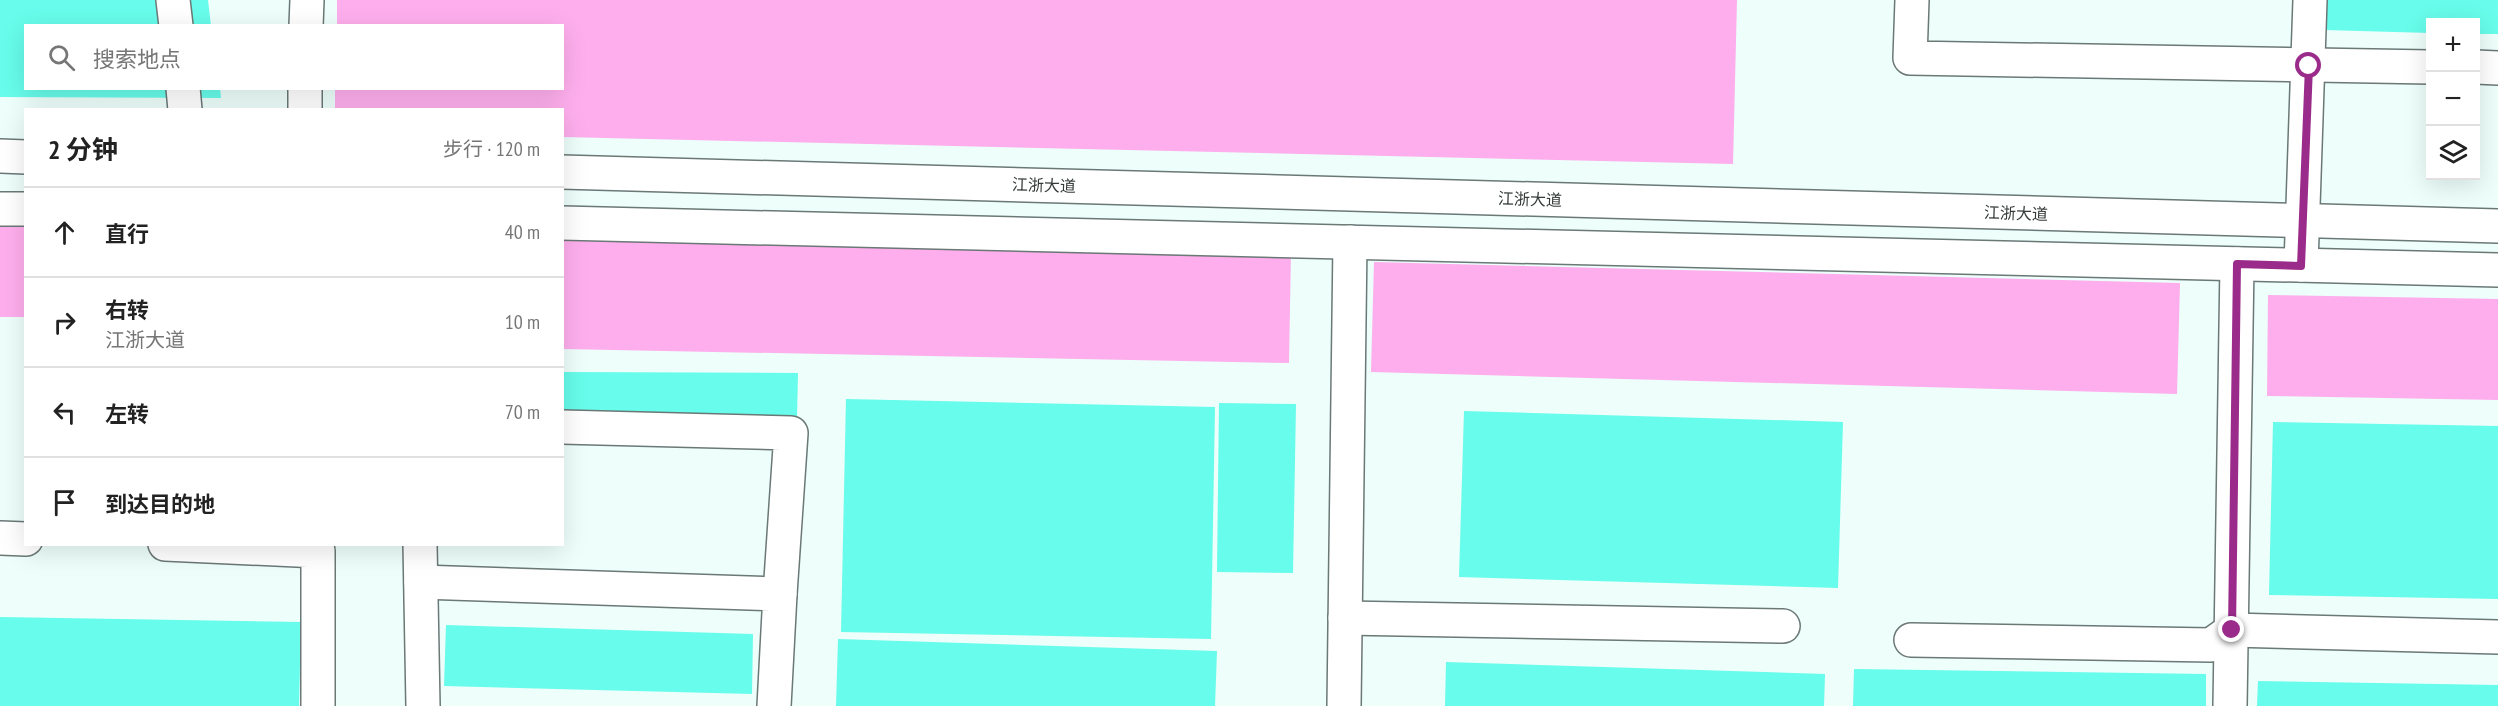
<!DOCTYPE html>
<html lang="zh">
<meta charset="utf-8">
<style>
body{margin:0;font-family:"PT Sans Narrow","Noto Sans SC",sans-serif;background:#f2f2f2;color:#222}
.controls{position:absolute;right:18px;top:18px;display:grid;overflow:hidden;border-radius:0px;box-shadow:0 6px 24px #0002}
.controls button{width:54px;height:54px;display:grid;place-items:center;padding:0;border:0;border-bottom:2px solid #e0e0e0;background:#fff;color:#222;font:30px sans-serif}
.stop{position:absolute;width:18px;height:18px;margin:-14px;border:4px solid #9a2b8a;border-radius:50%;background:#fff}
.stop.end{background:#9a2b8a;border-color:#fff;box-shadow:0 2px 6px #0008}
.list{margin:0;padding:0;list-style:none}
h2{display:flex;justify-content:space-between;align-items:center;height:78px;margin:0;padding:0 24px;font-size:26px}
h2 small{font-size:20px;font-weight:400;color:#767676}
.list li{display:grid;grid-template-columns:39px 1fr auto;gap:18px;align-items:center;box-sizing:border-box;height:90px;padding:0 24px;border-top:2px solid #e0e0e0}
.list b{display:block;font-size:22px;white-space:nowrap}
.list p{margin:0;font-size:20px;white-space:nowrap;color:#767676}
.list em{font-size:20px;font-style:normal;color:#767676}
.icon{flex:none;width:33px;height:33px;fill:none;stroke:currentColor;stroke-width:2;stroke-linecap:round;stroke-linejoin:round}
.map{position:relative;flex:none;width:2498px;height:706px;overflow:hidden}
.search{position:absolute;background:#fff;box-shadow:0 6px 24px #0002;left:24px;top:24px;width:540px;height:66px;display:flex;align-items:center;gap:15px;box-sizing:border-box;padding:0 21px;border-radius:0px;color:#767676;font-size:22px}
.panel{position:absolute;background:#fff;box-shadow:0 6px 24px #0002;left:24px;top:108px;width:540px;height:438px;border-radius:0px}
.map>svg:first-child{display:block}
.green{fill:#feaeed}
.building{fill:#67fceb}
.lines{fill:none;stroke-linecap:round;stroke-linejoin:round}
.minor-casing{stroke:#6a7876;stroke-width:36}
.major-casing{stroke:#6a7876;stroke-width:36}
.minor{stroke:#fff;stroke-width:33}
.major{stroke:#fff;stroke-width:33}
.route{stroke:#9a2b8a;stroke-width:8}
.labels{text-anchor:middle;stroke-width:4.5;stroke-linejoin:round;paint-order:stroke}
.street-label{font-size:16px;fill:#343b39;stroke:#fff}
</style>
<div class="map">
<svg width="2498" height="706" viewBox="0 0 2498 706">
<rect width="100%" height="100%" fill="#edfefb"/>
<!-- green -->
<g class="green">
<polygon points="337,0 1737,0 1733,164 563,137 562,110 335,109 335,89 562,88 562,26 337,25"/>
<rect x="0" y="226" width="25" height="91"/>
<polygon points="563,237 1291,251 1289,363 563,349"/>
<polygon points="1374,262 2180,283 2177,394 1371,372"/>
<polygon points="2268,295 2498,299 2498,400 2267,396"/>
</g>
<!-- building -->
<g class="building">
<polygon points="0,0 208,0 211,26 26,26 26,88 220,88 221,98 0,97"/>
<polygon points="2325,0 2498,0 2498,34 2476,34 2476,22 2430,22 2430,33 2325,30"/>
<polygon points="562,372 798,373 797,418 562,416"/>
<polygon points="846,399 1215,407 1211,639 841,632"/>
<polygon points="1219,403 1296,404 1293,573 1217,572"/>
<polygon points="1464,411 1843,422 1838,588 1459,577"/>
<polygon points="2273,422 2498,426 2498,599 2269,595"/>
<polygon points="0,617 301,622 299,706 0,706"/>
<polygon points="446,625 753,634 752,694 444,686"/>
<polygon points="838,639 1217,651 1215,706 836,706"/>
<polygon points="1446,662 1825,674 1824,706 1445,706"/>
<polygon points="1854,669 2206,674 2206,706 1853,706"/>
<polygon points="2258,681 2498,685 2498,706 2257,706"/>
</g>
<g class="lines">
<!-- minor casing -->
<g class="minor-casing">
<g id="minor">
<polyline points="173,0 176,26"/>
<polyline points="1912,0 1910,58 2430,67"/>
<polyline points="306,26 307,0"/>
<polyline points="2476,67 2498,68"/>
<polyline points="183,88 185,110"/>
<polyline points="305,110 305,88"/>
<polyline points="2301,265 2310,0"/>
<polyline points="562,427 791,433 780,594"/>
<polyline points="0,538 26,539"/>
<polyline points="165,544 318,551 318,706"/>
<polyline points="420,544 423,706"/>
<polyline points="421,582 780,594 774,706"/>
<polyline points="1345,618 1783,626"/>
<polyline points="1911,640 2211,645 2232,630 2498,637"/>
<polyline points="1344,706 1350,242"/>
<polyline points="2230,706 2237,264"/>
</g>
</g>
<!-- major casing -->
<g class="major-casing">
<g id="major">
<polyline points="0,156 26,157"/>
<polyline points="562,172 2498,226"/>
<polyline points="0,209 26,209"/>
<polyline points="562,223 2498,270"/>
</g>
</g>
<!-- minor -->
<use href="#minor" class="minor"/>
<!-- major -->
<use href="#major" class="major"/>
</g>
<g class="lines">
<!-- route -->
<polyline class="route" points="2232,630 2237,264 2301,266 2309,66"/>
</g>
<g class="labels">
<!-- street labels -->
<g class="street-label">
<text transform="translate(1044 185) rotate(2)" y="6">江浙大道</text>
<text transform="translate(1530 199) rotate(2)" y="6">江浙大道</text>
<text transform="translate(2016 213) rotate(2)" y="6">江浙大道</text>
</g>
</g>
</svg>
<div class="controls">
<button>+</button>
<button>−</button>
<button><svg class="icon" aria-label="layers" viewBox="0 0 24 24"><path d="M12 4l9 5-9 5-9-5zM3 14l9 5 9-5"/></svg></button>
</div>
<div class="stop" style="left:2309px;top:66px"></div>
<div class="stop end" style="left:2232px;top:630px"></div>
<div class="search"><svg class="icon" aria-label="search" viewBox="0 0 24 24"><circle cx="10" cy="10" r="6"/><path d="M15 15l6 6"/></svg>搜索地点</div>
<section class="panel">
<h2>2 分钟<small>步行 · 120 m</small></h2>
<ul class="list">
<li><svg class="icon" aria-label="ahead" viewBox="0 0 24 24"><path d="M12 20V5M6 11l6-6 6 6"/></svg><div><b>直行</b></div><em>40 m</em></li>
<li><svg class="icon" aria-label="right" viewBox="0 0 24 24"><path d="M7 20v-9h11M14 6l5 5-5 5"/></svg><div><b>右转</b><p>江浙大道</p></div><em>10 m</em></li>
<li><svg class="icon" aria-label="left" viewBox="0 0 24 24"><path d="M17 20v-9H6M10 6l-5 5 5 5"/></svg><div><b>左转</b></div><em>70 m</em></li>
<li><svg class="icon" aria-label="arrive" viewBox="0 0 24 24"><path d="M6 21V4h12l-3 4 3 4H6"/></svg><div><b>到达目的地</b></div></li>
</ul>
</section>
</div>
